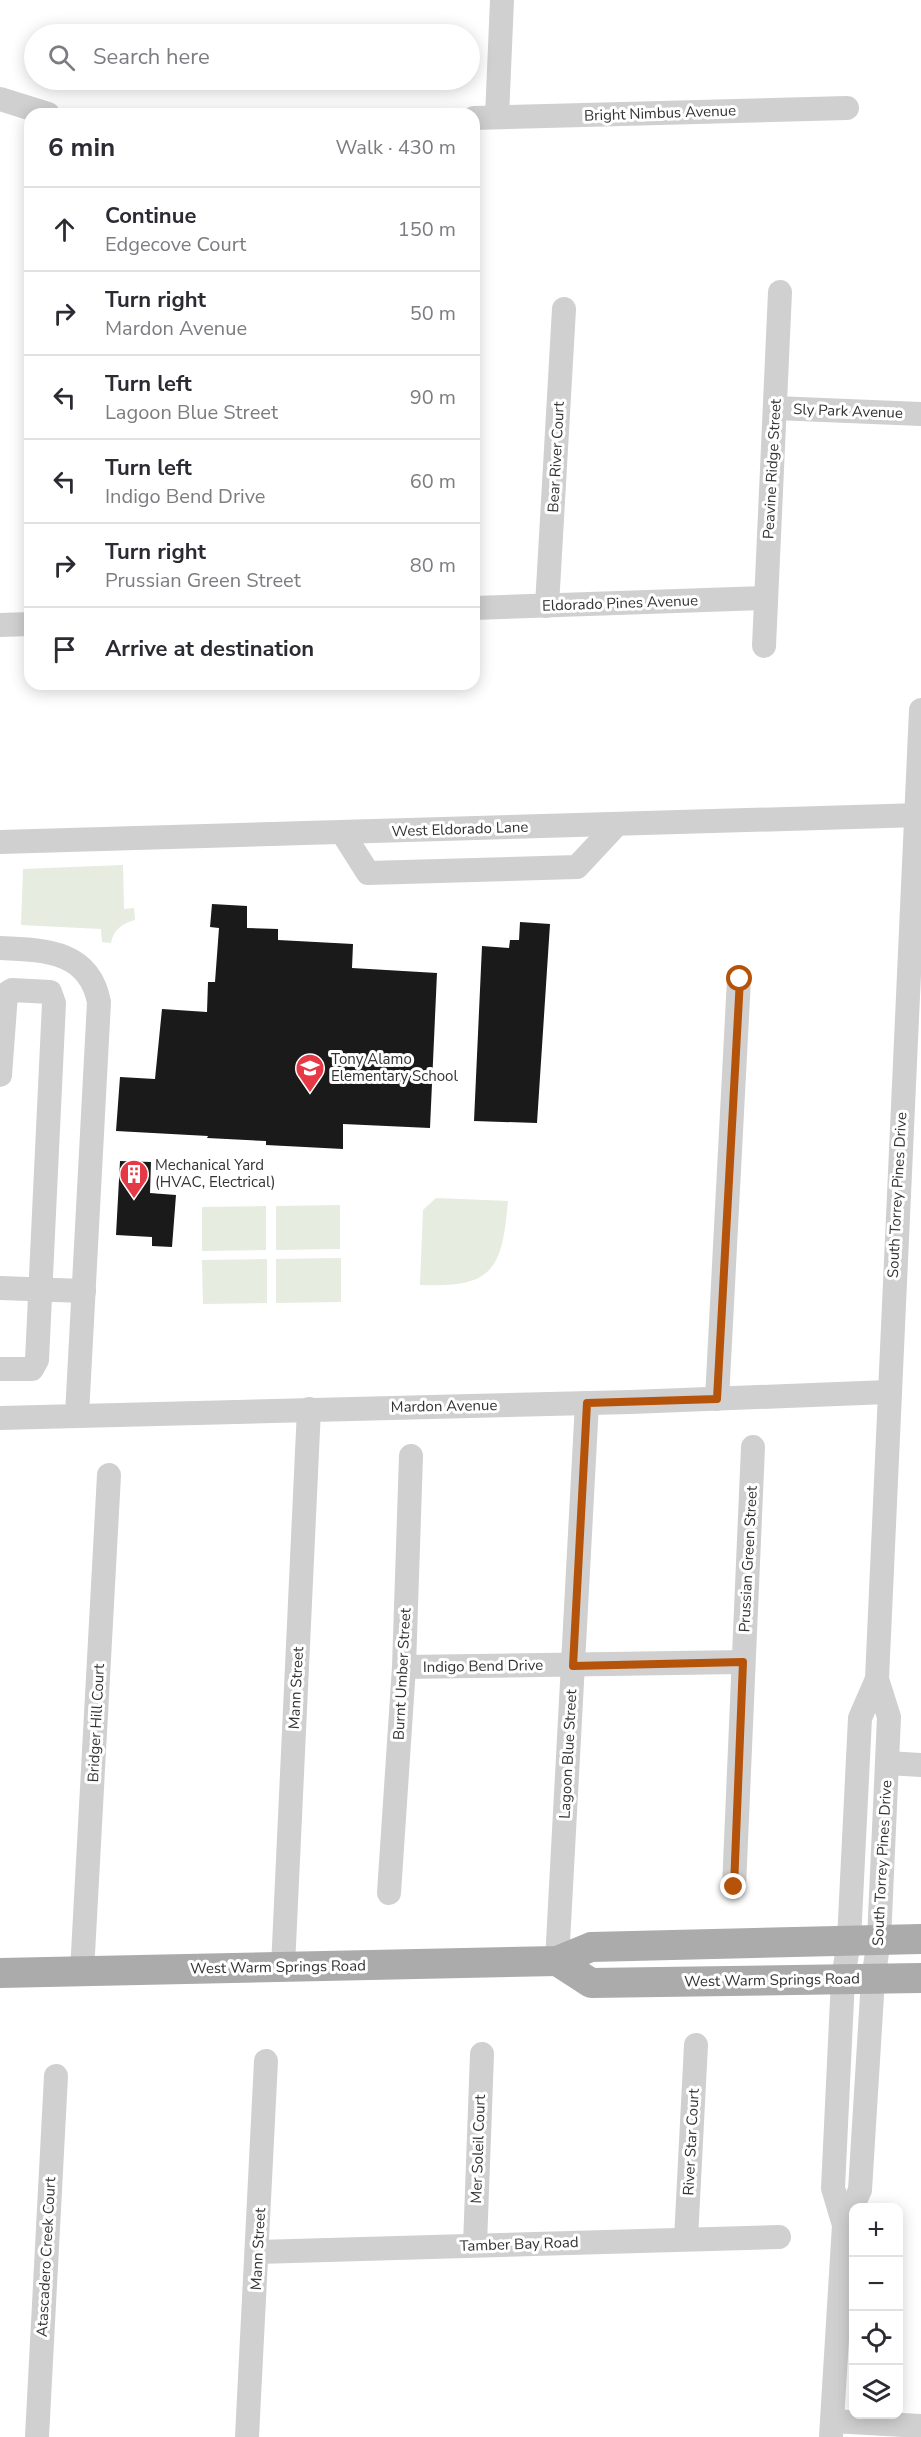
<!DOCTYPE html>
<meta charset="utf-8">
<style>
body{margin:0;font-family:"Nunito Sans",sans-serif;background:#f2f2f3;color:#2b2b33}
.controls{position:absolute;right:18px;bottom:18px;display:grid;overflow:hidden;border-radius:12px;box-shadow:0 3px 15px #0003}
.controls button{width:54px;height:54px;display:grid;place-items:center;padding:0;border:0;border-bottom:2px solid #e1e1e2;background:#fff;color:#2b2b33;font:30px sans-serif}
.stop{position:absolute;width:18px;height:18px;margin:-14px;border:4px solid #b45309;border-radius:50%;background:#fff}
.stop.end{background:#b45309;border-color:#fff;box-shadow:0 2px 6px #0008}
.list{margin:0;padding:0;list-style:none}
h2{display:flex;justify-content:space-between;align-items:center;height:78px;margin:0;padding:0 24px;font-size:26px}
h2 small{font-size:20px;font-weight:400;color:#7c7c81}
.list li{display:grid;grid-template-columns:39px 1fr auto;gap:18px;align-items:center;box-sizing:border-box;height:84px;padding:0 24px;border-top:2px solid #e1e1e2}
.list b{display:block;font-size:22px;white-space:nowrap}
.list p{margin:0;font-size:20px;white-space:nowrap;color:#7c7c81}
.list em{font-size:20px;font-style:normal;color:#7c7c81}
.icon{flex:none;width:33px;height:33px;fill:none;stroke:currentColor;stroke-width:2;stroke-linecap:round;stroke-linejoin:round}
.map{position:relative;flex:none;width:921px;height:2437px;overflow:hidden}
.search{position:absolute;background:#fff;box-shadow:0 3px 15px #0003;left:24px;top:24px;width:456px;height:66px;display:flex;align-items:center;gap:15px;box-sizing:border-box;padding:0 21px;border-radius:33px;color:#7c7c81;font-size:22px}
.panel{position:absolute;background:#fff;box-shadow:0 3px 15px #0003;left:24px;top:108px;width:456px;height:582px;border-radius:18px}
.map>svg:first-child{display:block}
.green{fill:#e6ecdf}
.building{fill:#1a1a1a}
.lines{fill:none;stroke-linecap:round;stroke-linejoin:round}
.minor{stroke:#d0d0d0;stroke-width:24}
.major{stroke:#ababab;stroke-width:30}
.route{stroke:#b45309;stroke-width:8}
.labels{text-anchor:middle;stroke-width:6;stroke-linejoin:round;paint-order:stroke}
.street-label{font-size:15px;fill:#333;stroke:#fff}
.poi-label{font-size:15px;fill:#333;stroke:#fff;text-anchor:start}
</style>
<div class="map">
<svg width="921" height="2437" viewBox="0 0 921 2437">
<rect width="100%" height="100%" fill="#fff"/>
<!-- green -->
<g class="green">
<path d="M123,865L124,909L134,908L135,920C123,923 113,930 111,943L102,942L101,929L21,925L23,869Z"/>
<path d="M436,1198L508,1201C502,1270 493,1288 420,1285L423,1210Z"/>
<polygon points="340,1205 340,1249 276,1250 276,1206"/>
<polygon points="266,1206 266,1250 202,1251 202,1207"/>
<polygon points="341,1258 341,1302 276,1303 276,1259"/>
<polygon points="267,1259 267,1303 203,1304 202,1260"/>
</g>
<!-- building -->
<g class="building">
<polygon points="212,904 247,906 247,928 278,929 278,940 353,944 352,968 437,973 430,1128 343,1124 343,1149 266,1145 266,1141 207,1138 208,1136 116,1131 120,1077 155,1079 162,1009 207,1012 208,982 215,982 219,928 210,927"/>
<polygon points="520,922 550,924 537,1123 474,1121 482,946 509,948 510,940 519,940"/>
<polygon points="120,1161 151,1162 150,1193 176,1195 172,1247 152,1246 152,1237 116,1235"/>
</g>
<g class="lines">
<!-- minor -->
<g class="minor">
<polyline points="0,99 48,114"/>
<polyline points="497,117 502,0"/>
<polyline points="474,118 847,108"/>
<polyline points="775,408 921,414"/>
<polyline points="547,606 564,309"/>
<polyline points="474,608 766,598"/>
<polyline points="0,625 30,624"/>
<polyline points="764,646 780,292"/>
<polyline points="342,832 368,873 577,867 617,824"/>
<polyline points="0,842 921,815"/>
<path d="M0,948C44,950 89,950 99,1002L77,1415"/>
<polyline points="0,1075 6,994 12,990 50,992 54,1003 37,1360 32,1369 0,1369"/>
<polyline points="0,1288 84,1291"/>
<polyline points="717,1399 739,979"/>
<polyline points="0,1418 631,1402 888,1392"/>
<polyline points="404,1667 743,1662"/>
<polyline points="887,1763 921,1765"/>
<polyline points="734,1887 753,1447"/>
<polyline points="389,1893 404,1667 411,1456"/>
<polyline points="557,1961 587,1403"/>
<polyline points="283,1967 309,1409"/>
<polyline points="82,1972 109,1475"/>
<polyline points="844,2225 860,2190 873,1979 879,1940 889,1717 877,1679 921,710"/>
<polyline points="686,2239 696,2045"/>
<polyline points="475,2245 482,2054"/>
<polyline points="258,2252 779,2237"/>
<polyline points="832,2421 921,2426"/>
<polyline points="37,2437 56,2076"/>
<polyline points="247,2437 266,2061"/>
<polyline points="831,2437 844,2225 833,2188 843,1979 849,1940 860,1718 877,1679"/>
</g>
<!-- major -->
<g class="major">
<polyline points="557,1961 591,1983 921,1978"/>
<polyline points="0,1973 557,1961 591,1947 921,1939"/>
</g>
</g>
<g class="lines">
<!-- route -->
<polyline class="route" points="734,1887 743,1662 573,1666 587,1403 717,1399 740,979"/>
</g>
<!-- icons -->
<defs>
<g id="school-pin" transform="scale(1.5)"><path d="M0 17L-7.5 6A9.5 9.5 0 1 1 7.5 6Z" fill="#e63946" stroke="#fff"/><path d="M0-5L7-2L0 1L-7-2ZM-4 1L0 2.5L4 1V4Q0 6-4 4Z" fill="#fff"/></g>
<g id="building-pin" transform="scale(1.5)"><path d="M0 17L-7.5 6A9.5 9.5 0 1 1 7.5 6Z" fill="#e63946" stroke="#fff"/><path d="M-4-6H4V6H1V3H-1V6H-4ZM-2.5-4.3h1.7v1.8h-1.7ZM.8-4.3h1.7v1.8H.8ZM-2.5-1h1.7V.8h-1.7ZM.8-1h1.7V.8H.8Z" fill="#fff"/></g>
</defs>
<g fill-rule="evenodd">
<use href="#school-pin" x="310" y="1068"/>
<use href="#building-pin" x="134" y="1174"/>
</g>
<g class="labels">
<!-- street labels -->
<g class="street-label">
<text transform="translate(660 113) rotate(-2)" y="5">Bright Nimbus Avenue</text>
<text transform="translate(848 411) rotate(2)" y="5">Sly Park Avenue</text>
<text transform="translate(556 457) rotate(-87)" y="5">Bear River Court</text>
<text transform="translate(772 469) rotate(-87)" y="5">Peavine Ridge Street</text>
<text transform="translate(620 603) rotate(-2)" y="5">Eldorado Pines Avenue</text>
<text transform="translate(460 829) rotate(-2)" y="5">West Eldorado Lane</text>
<text transform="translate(897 1195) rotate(-87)" y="5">South Torrey Pines Drive</text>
<text transform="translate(444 1406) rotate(-1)" y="5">Mardon Avenue</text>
<text transform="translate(748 1559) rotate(-87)" y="5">Prussian Green Street</text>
<text transform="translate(483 1666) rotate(-1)" y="5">Indigo Bend Drive</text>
<text transform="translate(402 1674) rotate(-87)" y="5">Burnt Umber Street</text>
<text transform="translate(296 1688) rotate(-87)" y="5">Mann Street</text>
<text transform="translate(96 1723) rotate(-87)" y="5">Bridger Hill Court</text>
<text transform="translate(568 1754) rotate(-87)" y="5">Lagoon Blue Street</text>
<text transform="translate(882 1863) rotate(-87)" y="5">South Torrey Pines Drive</text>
<text transform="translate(278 1967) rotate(-1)" y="5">West Warm Springs Road</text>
<text transform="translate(772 1980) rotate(-1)" y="5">West Warm Springs Road</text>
<text transform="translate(691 2142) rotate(-87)" y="5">River Star Court</text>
<text transform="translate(478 2149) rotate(-88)" y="5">Mer Soleil Court</text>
<text transform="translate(519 2244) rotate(-2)" y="5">Tamber Bay Road</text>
<text transform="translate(258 2249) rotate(-87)" y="5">Mann Street</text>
<text transform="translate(46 2257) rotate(-87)" y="5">Atascadero Creek Court</text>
</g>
<!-- poi labels -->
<g class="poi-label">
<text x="331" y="1064">Tony Alamo<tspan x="331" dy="17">Elementary School</tspan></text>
<text x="155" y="1170">Mechanical Yard<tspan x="155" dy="17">(HVAC, Electrical)</tspan></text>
</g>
</g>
</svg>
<div class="controls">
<button>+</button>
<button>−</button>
<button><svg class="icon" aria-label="locate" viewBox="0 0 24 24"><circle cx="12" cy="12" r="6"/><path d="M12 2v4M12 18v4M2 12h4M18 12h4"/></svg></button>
<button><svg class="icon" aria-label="layers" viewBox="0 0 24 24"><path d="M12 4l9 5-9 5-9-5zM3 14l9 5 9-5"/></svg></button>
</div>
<div class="stop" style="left:740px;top:979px"></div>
<div class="stop end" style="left:734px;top:1887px"></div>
<div class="search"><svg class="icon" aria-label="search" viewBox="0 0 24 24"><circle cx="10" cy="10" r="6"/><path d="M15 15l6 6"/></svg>Search here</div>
<section class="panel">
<h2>6 min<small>Walk · 430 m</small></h2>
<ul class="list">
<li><svg class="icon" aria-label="ahead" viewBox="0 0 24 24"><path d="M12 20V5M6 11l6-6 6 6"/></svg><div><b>Continue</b><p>Edgecove Court</p></div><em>150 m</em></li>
<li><svg class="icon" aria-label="right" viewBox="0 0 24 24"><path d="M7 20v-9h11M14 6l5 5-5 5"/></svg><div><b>Turn right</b><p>Mardon Avenue</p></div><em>50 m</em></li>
<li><svg class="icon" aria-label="left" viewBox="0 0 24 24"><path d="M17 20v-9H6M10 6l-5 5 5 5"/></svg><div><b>Turn left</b><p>Lagoon Blue Street</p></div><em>90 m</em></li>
<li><svg class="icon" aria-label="left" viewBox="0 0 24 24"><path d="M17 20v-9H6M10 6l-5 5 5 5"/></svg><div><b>Turn left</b><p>Indigo Bend Drive</p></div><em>60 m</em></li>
<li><svg class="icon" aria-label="right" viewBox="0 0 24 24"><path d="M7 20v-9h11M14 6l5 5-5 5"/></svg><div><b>Turn right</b><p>Prussian Green Street</p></div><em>80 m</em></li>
<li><svg class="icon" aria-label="arrive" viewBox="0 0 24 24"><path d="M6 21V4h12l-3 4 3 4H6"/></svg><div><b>Arrive at destination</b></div></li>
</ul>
</section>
</div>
